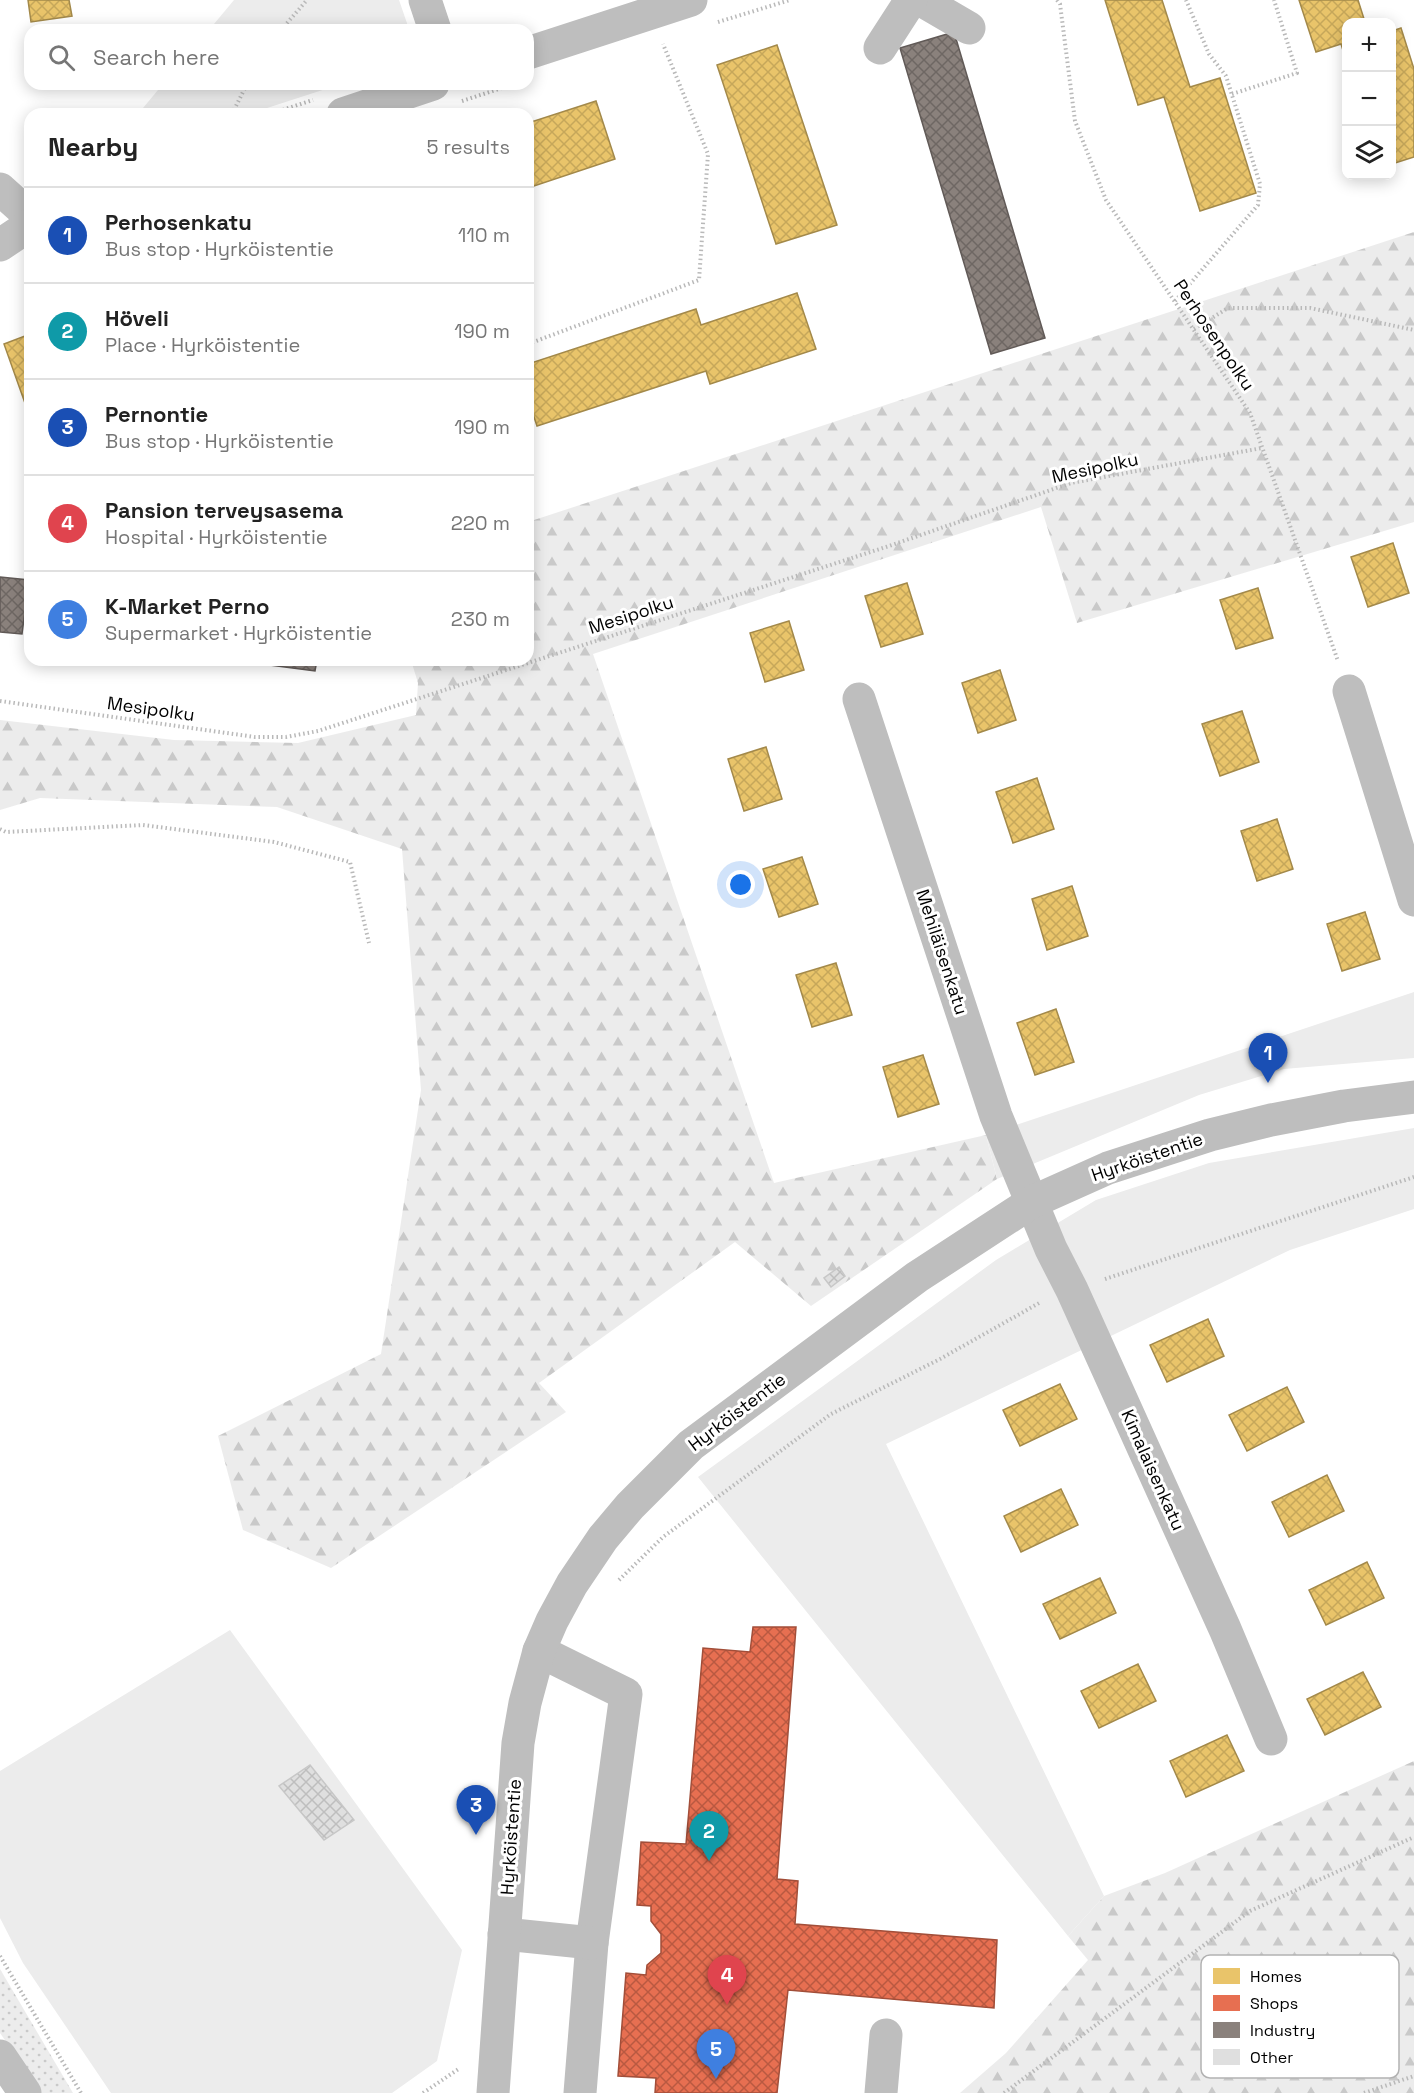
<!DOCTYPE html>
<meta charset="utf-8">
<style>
body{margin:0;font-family:"Space Grotesk",sans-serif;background:#f2f2f2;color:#222}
.controls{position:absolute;right:18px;top:18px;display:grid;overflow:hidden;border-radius:12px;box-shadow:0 3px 15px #0003}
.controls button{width:54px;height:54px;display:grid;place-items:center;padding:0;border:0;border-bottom:2px solid #e0e0e0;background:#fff;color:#222;font:30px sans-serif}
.you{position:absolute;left:741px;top:885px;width:21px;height:21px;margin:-15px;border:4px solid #fff;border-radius:50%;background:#1a73e8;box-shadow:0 0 0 9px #1a73e833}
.badge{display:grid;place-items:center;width:39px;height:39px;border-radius:50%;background:#1a73e8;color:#fff;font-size:20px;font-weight:700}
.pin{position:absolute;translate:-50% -50px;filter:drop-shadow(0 2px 3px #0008)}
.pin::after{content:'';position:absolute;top:32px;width:21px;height:18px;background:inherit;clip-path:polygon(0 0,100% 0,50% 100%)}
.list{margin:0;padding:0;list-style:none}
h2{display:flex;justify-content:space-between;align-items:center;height:78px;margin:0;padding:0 24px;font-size:26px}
h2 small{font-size:20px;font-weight:400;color:#767676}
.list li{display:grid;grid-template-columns:39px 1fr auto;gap:18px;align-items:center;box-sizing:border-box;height:96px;padding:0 24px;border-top:2px solid #e0e0e0}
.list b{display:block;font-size:22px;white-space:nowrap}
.list p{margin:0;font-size:20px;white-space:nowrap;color:#767676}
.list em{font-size:20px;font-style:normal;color:#767676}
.icon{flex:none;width:33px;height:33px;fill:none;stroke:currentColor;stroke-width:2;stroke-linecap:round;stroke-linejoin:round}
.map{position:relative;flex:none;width:1414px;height:2093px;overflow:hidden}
.search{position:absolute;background:#fff;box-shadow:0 3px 15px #0003;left:24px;top:24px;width:510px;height:66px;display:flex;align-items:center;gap:15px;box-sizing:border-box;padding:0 21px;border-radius:18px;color:#767676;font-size:22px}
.panel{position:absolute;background:#fff;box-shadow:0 3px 15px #0003;left:24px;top:108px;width:510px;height:558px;border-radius:18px}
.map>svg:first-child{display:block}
.grass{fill:url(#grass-dots)}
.forest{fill:url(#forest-firs)}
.park{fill:#ececec}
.homes{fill:url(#homes-cross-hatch);stroke:#a3894a;stroke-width:1.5}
.shops{fill:url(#shops-cross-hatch);stroke:#a24e39;stroke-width:1.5}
.industry{fill:url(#industry-cross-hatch);stroke:#615a57;stroke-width:1.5}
.building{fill:url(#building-cross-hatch);stroke:#c7c7c7;stroke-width:1.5}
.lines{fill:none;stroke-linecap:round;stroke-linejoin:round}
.path{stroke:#b9b9b9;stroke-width:4;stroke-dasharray:1.5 3;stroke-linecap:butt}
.minor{stroke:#bebebe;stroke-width:33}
.labels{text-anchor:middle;stroke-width:6;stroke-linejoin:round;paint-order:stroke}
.street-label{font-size:18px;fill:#000;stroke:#fff}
.key{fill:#fff;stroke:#b2b2b2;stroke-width:1.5}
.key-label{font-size:16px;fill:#000}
</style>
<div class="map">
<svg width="1414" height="2093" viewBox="0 0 1414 2093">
<defs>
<pattern id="grass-dots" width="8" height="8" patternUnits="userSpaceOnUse" patternTransform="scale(1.5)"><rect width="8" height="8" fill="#ececec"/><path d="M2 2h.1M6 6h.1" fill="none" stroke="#c9c9c9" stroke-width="1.8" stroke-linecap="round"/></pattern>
<pattern id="forest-firs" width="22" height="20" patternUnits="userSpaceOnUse" patternTransform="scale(1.5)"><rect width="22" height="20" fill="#ececec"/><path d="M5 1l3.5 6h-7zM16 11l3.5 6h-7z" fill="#c9c9c9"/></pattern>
<pattern id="homes-cross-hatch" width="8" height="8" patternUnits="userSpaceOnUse" patternTransform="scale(1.5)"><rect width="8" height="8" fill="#e9c46a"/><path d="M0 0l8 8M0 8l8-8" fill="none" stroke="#c6a75a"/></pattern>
<pattern id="shops-cross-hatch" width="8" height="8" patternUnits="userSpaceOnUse" patternTransform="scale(1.5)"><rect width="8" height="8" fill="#e76f51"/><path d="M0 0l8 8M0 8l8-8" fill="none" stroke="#b95941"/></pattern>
<pattern id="industry-cross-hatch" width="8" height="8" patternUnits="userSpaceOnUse" patternTransform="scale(1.5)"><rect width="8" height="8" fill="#8a817c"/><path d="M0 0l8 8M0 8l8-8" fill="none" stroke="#6e6763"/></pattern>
<pattern id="building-cross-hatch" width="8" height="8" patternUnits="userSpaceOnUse" patternTransform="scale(1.5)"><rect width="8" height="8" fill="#dfdfdf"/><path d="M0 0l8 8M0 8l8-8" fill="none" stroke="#bebebe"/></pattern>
</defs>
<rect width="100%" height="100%" fill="#fff"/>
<!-- grass -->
<polygon class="grass" points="0,1969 73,2093 41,2093 0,2033"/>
<!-- forest -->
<g class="forest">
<polygon points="1414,232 1414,522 1077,623 1041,507 593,654 774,1183 986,1135 997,1179 811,1306 735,1242 539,1383 566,1412 331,1568 243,1530 218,1436 381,1354 421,1090 402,849 277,807 40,798 0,810 0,720 174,740 298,743 416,715 418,683 411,660 528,660 528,522"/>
<polygon points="1414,1761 1414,2093 960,2093 1006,2053 1088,1960 1068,1936 1104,1896 1165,1873"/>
</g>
<!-- park -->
<g class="park">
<polygon points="234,0 399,0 409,29 209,30"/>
<polygon points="163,84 341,84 249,114 138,114"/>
<polygon points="1414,992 1414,1058 1284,1069 1199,1095 997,1179 986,1135"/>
<polygon points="1414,1128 1414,1209 1290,1250 886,1444 1104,1896 1068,1936 698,1477 996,1260 1096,1200 1209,1163"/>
<polygon points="230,1630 462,1950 437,2061 392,2093 111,2093 23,1963 0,1918 0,1771"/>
</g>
<!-- homes -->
<g class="homes">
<polygon points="28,0 69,0 72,16 31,22"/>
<polygon points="1105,0 1162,0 1190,87 1220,78 1256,193 1200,211 1164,97 1138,105"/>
<polygon points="1299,0 1358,0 1365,22 1346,22 1346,60 1341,44 1316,52"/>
<polygon points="1401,28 1414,69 1414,157 1392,164 1392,31"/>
<polygon points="777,45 837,225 776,244 717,65"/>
<polygon points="596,101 615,159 528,188 528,123"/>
<polygon points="797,293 816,349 710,384 706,371 537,426 528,399 528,364 696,309 701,325"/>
<polygon points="30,334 30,404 26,406 4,344"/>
<polygon points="1393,543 1409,593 1368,607 1351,557"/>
<polygon points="907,583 923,634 881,647 865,596"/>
<polygon points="1258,588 1273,638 1236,649 1220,600"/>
<polygon points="789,621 804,670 765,682 750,633"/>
<polygon points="1000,670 1016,720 978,733 962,683"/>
<polygon points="1242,711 1259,762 1220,776 1202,724"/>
<polygon points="766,747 782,799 744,811 728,759"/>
<polygon points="1037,778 1054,829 1013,843 996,792"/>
<polygon points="1277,819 1293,869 1257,881 1241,831"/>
<polygon points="802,857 818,904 779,917 763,869"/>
<polygon points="1072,886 1088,936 1047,950 1032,899"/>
<polygon points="1365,912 1380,959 1342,971 1327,924"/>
<polygon points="836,963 852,1015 812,1027 796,975"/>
<polygon points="1056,1009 1074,1062 1035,1075 1017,1023"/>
<polygon points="923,1055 939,1104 898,1117 883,1067"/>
<polygon points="1208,1319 1224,1356 1167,1382 1150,1345"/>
<polygon points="1060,1384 1077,1419 1020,1446 1003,1410"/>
<polygon points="1287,1387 1304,1422 1247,1451 1229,1415"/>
<polygon points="1327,1475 1344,1511 1289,1537 1272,1502"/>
<polygon points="1061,1489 1078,1525 1021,1552 1004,1516"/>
<polygon points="1367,1562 1384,1598 1326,1625 1309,1590"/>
<polygon points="1100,1578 1116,1613 1060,1639 1043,1604"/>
<polygon points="1138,1664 1156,1701 1099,1728 1081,1691"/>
<polygon points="1363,1672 1381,1707 1325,1735 1307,1699"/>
<polygon points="1227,1735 1244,1771 1186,1797 1170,1761"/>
</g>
<!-- shops -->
<polygon class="shops" points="753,1627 796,1627 777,1879 798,1881 795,1924 997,1940 994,2008 788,1990 777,2093 655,2093 656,2078 618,2076 626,1973 646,1975 647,1965 661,1953 661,1934 651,1921 651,1906 637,1905 641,1842 686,1844 703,1648 750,1652"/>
<!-- industry -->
<g class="industry">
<polygon points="954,32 1045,338 991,354 900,48"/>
<polygon points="0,577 29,580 22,634 0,632"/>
<polygon points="230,660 317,660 315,671"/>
</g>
<!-- building -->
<g class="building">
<polygon points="839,1267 845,1276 831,1287 824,1278"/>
<polygon points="310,1765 354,1820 324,1840 279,1786"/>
</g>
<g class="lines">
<!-- path -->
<g class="path">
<polyline points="1057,0 1060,4 1075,121 1106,200 1250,413 1338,661"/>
<polyline points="718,22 790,0"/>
<polyline points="281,30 307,0"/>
<polyline points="1232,94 1297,73 1274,0"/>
<polyline points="462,101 514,84"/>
<polyline points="232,114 247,84"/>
<polyline points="270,114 313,100"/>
<polyline points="1175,301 1258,205 1260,184 1226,76 1209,54 1186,0"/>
<polyline points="1194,329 1228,308 1310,308 1414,330"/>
<polyline points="528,344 699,280 708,154 663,44"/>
<polyline points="0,701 255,737 286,737 318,731 889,546 1071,483 1262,448"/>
<polyline points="0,829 6,832 143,825 274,842 350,862 369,943"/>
<polyline points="1105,1279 1414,1177"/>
<polyline points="619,1580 663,1537 831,1414 940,1359 1041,1302"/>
<polyline points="0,1956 81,2093"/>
<polyline points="423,2093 460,2068"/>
<polyline points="1004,2093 1250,1911 1414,1837"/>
<polyline points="1364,2093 1414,2076"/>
</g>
<!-- minor -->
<g class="minor">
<polyline points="425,0 435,30"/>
<polyline points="921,0 969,28"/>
<polyline points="880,48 911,0"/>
<polyline points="528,53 691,0"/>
<polyline points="343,114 433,84"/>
<polyline points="0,189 30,216"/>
<polyline points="0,245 30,225"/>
<polyline points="1349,691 1414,900"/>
<polyline points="859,699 996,1116 1051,1249 1072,1290 1225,1629 1271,1739"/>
<polyline points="539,1651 626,1694 592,1943 580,2093"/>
<polyline points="504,1934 592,1943"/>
<polyline points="0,2056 25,2093"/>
<polyline points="493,2093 518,1743 525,1703 539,1651 552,1621 572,1584 603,1538 630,1506 691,1445 917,1277 1032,1202 1108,1168 1210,1135 1271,1120 1344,1106 1414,1097"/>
<polyline points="881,2093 886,2035"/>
</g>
</g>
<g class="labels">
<!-- street labels -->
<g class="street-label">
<text transform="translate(1214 335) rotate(56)" y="6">Perhosenpolku</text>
<text transform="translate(1095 468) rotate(-12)" y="6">Mesipolku</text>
<text transform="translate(631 615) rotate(-18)" y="6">Mesipolku</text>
<text transform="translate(151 709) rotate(8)" y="6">Mesipolku</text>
<text transform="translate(942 952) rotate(72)" y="6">Mehiläisenkatu</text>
<text transform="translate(1147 1157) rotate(-19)" y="6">Hyrköistentie</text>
<text transform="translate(737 1412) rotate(-37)" y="6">Hyrköistentie</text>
<text transform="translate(1153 1470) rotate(66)" y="6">Kimalaisenkatu</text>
<text transform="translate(511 1837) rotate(-86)" y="6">Hyrköistentie</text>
</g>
</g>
<!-- legend -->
<rect x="1201" y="1955" width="198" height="123" rx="9" class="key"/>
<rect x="1213" y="1968" width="27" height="16" fill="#e9c46a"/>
<rect x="1213" y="1995" width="27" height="16" fill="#e76f51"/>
<rect x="1213" y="2022" width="27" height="16" fill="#8a817c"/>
<rect x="1213" y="2049" width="27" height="16" fill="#dfdfdf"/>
<g class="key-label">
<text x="1250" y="1982">Homes</text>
<text x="1250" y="2009">Shops</text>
<text x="1250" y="2036">Industry</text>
<text x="1250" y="2063">Other</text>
</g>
</svg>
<div class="controls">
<button>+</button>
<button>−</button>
<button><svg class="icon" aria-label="layers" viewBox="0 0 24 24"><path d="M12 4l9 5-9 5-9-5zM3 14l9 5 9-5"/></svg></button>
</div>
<div class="you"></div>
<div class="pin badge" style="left:1268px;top:1083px;background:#1a4fb4">1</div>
<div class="pin badge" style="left:709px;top:1861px;background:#0f9aa8">2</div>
<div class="pin badge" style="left:476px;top:1835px;background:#1a4fb4">3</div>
<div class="pin badge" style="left:727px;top:2005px;background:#e0444e">4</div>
<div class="pin badge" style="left:716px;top:2079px;background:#3f7fe0">5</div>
<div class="search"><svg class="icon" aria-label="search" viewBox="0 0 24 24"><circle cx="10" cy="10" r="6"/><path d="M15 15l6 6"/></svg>Search here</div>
<section class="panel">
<h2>Nearby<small>5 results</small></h2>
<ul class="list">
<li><span class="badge" style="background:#1a4fb4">1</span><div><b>Perhosenkatu</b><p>Bus stop · Hyrköistentie</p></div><em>110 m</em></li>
<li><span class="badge" style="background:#0f9aa8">2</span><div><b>Höveli</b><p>Place · Hyrköistentie</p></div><em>190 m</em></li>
<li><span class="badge" style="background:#1a4fb4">3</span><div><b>Pernontie</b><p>Bus stop · Hyrköistentie</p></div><em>190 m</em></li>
<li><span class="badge" style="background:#e0444e">4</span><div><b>Pansion terveysasema</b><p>Hospital · Hyrköistentie</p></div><em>220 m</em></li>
<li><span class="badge" style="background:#3f7fe0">5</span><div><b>K-Market Perno</b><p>Supermarket · Hyrköistentie</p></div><em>230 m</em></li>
</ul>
</section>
</div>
